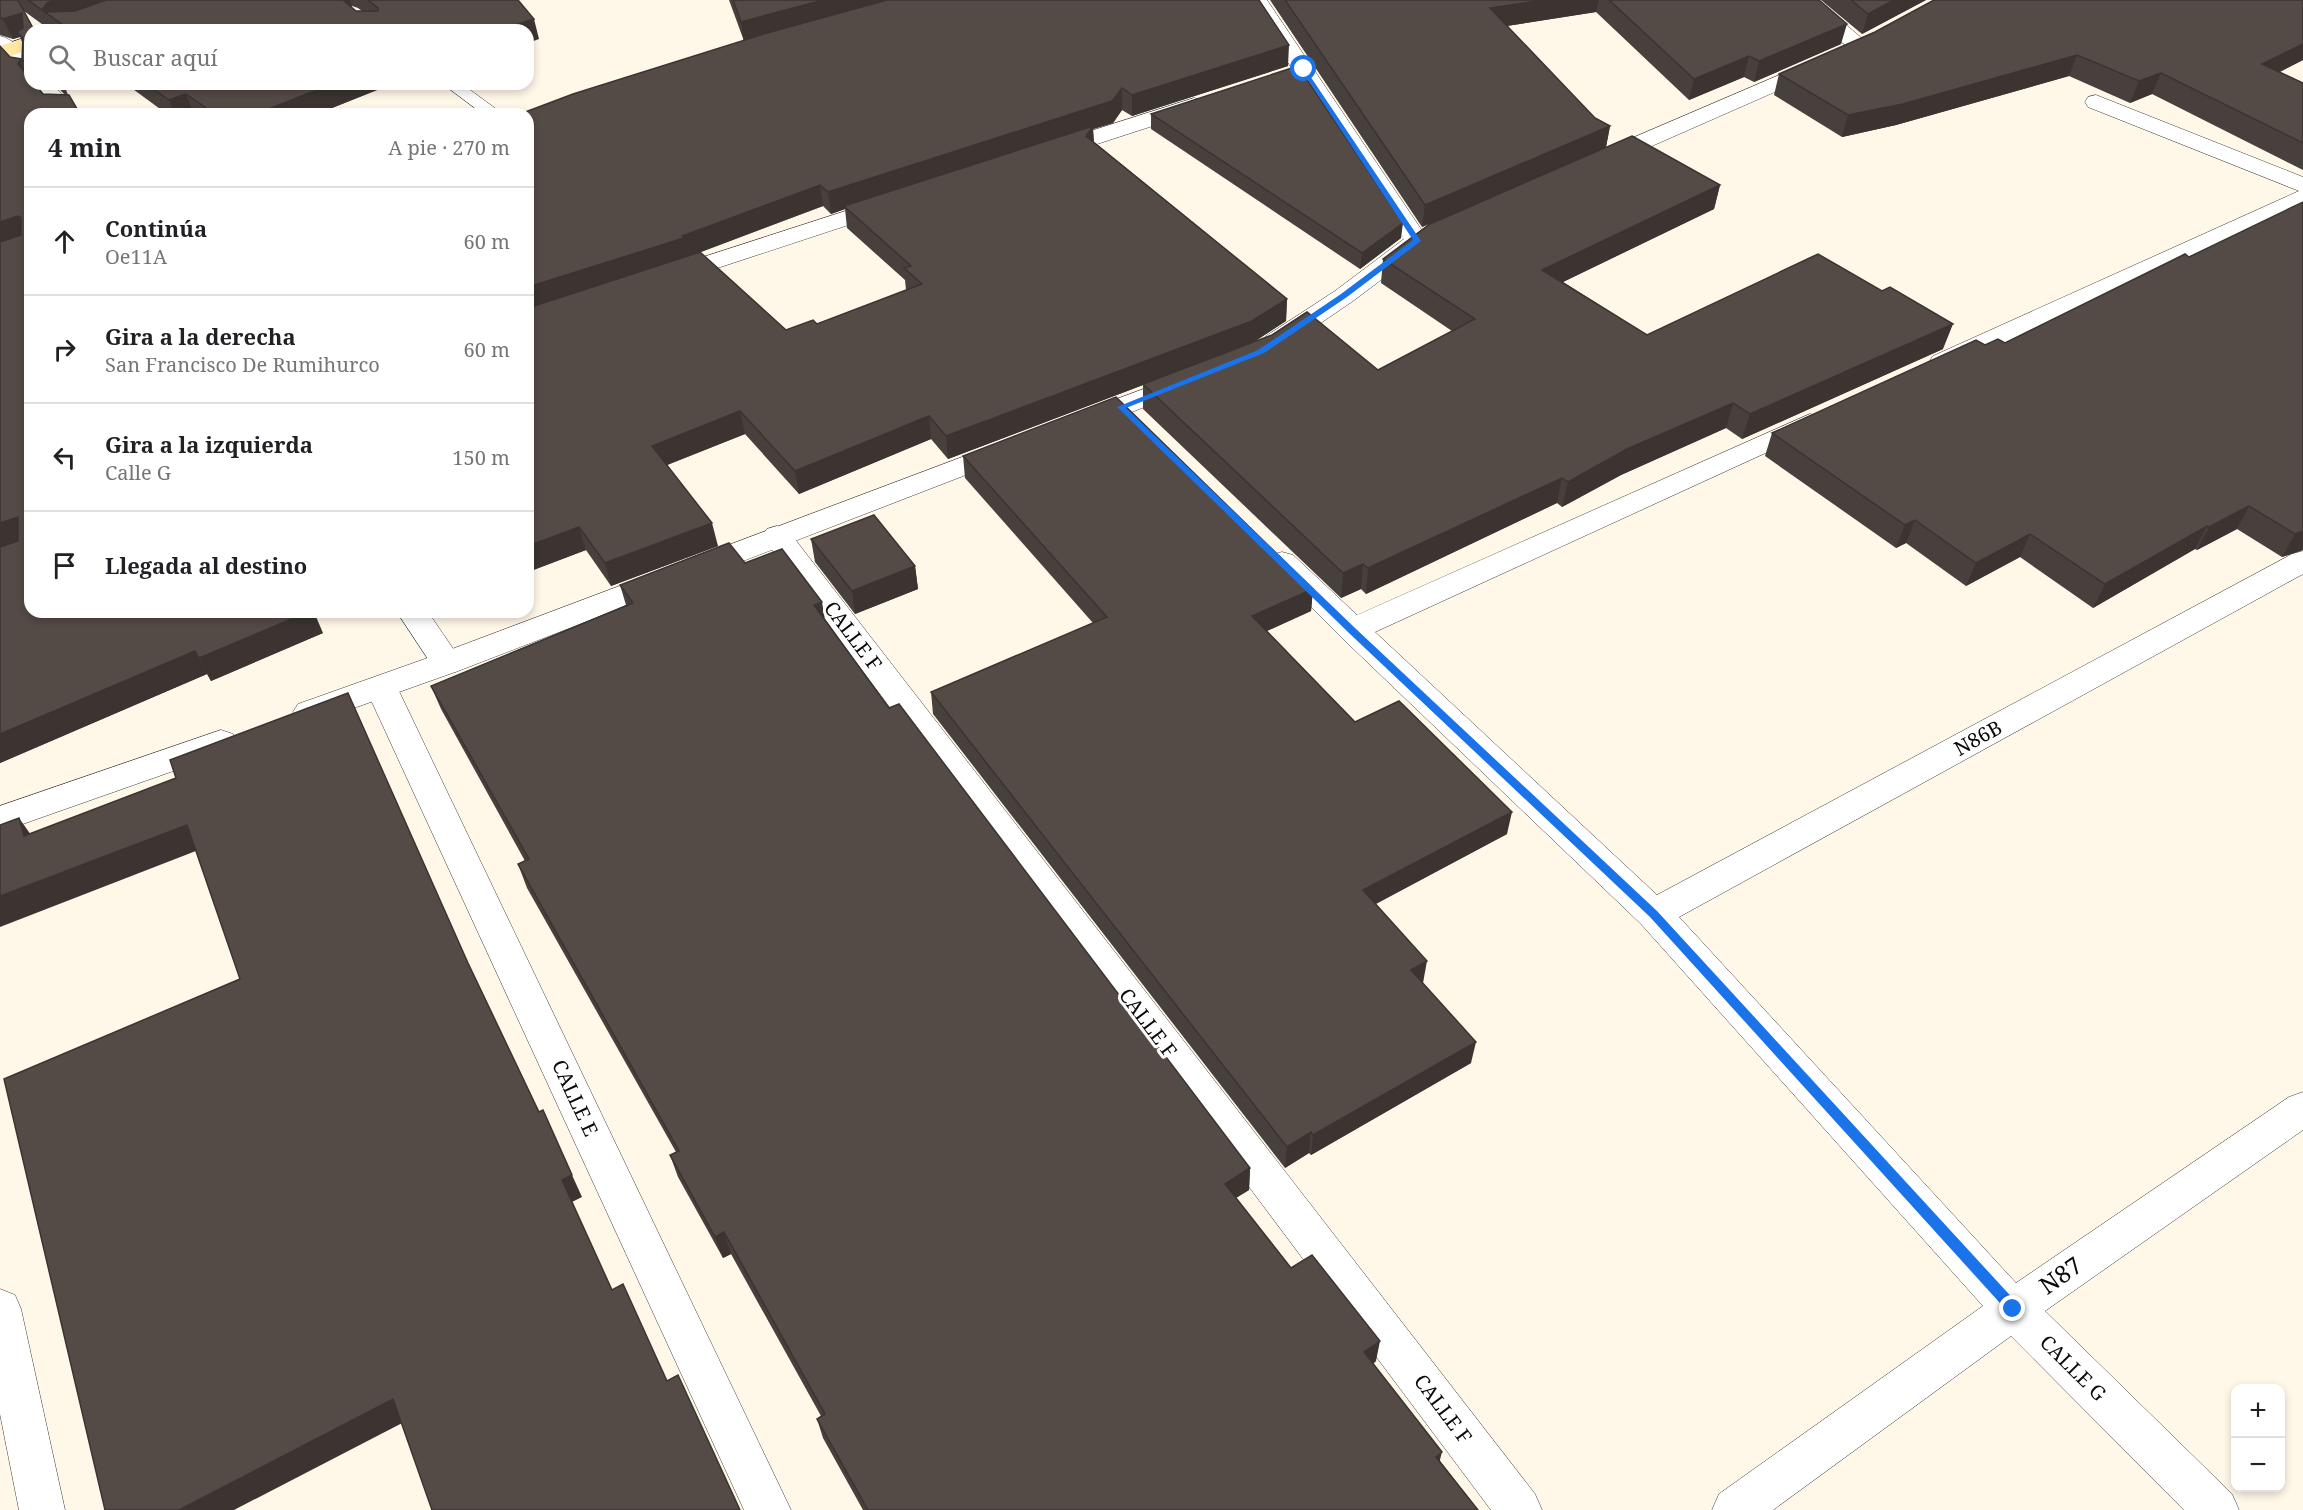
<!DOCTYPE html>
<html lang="es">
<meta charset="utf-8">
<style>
body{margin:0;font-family:"Noto Serif",serif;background:#f6f6f6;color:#202124}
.controls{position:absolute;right:18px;bottom:18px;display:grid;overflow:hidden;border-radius:12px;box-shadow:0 3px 9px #0003}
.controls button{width:54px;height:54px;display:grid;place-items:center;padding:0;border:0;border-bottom:2px solid #e0e0e0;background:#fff;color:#202124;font:30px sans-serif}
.stop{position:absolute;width:18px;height:18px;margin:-14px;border:4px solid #1a73e8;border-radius:50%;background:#fff}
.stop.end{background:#1a73e8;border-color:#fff;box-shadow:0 2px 6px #0008}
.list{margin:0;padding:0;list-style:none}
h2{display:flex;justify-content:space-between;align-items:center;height:78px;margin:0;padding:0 24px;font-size:26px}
h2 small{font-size:20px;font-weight:400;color:#757577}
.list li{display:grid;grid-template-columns:39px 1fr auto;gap:18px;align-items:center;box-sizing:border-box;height:108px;padding:0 24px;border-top:2px solid #e0e0e0}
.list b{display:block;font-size:22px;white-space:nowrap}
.list p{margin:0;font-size:20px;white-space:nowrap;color:#757577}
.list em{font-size:20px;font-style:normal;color:#757577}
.icon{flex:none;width:33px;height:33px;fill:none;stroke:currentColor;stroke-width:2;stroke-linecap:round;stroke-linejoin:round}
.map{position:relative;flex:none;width:2303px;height:1510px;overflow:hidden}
.search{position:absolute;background:#fff;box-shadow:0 3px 9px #0003;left:24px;top:24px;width:510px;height:66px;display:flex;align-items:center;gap:15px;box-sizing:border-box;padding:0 21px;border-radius:18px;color:#757577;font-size:22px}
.panel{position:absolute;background:#fff;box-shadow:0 3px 9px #0003;left:24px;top:108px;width:510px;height:510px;border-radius:18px}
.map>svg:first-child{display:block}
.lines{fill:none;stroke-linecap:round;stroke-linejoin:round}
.service-casing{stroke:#3d3d3d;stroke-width:1}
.minor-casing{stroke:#3d3d3d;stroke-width:1}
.tertiary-casing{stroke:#3d3d3d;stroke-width:1}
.secondary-casing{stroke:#2c2c2c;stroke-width:1}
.service{fill:#fff;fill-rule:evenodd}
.minor{fill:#fff;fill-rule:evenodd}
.tertiary{fill:#fff;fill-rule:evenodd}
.secondary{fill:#ffe8a3;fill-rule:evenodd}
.wall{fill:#48403c;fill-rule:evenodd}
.shaded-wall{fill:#3b3431}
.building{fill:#544a46;stroke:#3b3431;stroke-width:1.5}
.route{fill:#1a73e8}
.labels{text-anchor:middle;stroke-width:6;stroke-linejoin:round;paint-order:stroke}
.street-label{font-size:20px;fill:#0a0a0a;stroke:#fff}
.near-street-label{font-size:24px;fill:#0a0a0a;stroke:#fff}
</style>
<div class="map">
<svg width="2303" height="1510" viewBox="0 0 2303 1510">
<rect width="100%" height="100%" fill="#fff7e8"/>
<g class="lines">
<!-- service casing -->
<g class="service-casing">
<polygon id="service" points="443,84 462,84 503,114 483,114"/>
</g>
<!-- minor casing -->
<g class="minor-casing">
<g id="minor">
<polygon points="1794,0 1817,0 1871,46 1868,51 1860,52 1852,51"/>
<path d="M0,36C13,39 21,49 30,59V78L22,77L0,52Z"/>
<polygon points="1819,58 1827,59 1830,64 1827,69 1611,164 1603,166 1595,164 1591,159 1595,154"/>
<polygon points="30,84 53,84 78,114 55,114"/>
<polygon points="2096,95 2303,177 2303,206 1951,368 1942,370 1933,368 1929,362 1933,356 2299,191 2088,107 2085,102 2088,97"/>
<polygon points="1194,98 1202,100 1205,105 1202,110 1060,156 1052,158 1044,156 1041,151 1044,146"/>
<polygon points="889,197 897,199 901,204 897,209 678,281 669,284 660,281 656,276 660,271"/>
<polygon points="1810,414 1820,416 1824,422 1820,428 1375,632 1657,895 2292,554 2303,551 2303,574 1679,917 2016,1283 2289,1097 2303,1092 2303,1130 2045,1311 2232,1494 2239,1510 2184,1510 2011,1336 1773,1510 1712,1510 1719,1494 1983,1306 1641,924 1341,637 1267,562 1271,555 1282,552 1293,555 1357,615"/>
<polygon points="777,526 787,529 1535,1494 1542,1510 1491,1510 767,543 762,536 767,529"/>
<polygon points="397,612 428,612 463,663 458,671 447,674 436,671"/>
<polygon points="381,676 392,679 397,687 791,1510 744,1510 365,687 370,679"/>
<polygon points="0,1289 15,1295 21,1309 65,1510 19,1510 0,1414"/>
</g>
</g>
<!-- tertiary casing -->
<g class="tertiary-casing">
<g id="tertiary">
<polygon points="1247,0 1267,0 1429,241 1426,246 1353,301 1284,348 1275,350 1266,348 1262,342 1266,336 1335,291 1404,239"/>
<polygon points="1184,374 1193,376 1197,382 1193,388 1091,428 1081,430 1071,428 1067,422 1071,416"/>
<polygon points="1005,441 1015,444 1019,450 1015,456 458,671 309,724 298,720 293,712 298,704 436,655"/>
<polygon points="221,730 233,734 237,742 233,750 0,832 0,806"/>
</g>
</g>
<!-- secondary casing -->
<g class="secondary-casing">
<polygon id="secondary" points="30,36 30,49 0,60 0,46"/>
</g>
<!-- service -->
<use href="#service" class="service"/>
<!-- minor -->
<use href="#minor" class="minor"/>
<!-- tertiary -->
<use href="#tertiary" class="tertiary"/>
<!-- secondary -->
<use href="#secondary" class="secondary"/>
</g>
<!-- wall -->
<g class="wall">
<path d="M0,0H518L539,39L528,30H50L24,11L30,30V84L43,94H64L55,84H64L68,95L30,612L323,633L211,681L207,674L0,763V46L10,57L22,59V42L20,37L13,39L0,35ZM352,6L358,8L362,11H356L351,7Z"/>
<path d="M729,0H1259L1288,66L1132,116L1122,110L1113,123L1093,129L1094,142L1287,299L1286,321L1253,342L1378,370L1452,331L1381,283L1383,259L1429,224L1422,227L1270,0H1819L1841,44L1754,82L1744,77L1689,100L1596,12L1507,26L1595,118L1610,126L1606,147L1720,185L1714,209L1563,282L1647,335L1943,349L1742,439L1726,428L1621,475L1562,507L1557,503L1366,594L1361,589L1341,598L1143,409V385L948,459L931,439L799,494L745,434L667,465L718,546L611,586L586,550L528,572L744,41ZM823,206L831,214L845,209L847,228L905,280L906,290L817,324L786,330L700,252Z"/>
<polygon points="1821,0 1926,0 1862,34"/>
<polygon points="2303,0 2303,60 2280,72 2303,83 2303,170 2152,94 2130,103 2069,76 1896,125 1842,137 1774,95 1779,74 1875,32"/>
<polygon points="126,84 392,84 317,114 167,114"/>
<polygon points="1151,114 1401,238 1360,269 1151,129"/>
<polygon points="2189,257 2303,550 2282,557 2237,529 2197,550 2195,549 2093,608 2020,557 1966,586 1906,543 1896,548 1765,456 1772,433 1985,345 2005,343"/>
<polygon points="963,456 1313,589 1311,611 1267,631 1355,722 1507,834 1376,904 1471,1063 1311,1155 1309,1153 1285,1168 933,714 931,692 1093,623 965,478"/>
<polygon points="811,539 915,566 918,589 855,614 815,562"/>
<polygon points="745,563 825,619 889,708 1250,1168 1249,1190 1236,1198 1291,1268 1376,1361 1373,1364 1440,1461 1478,1510 863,1510 823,1438 817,1419 821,1416 731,1254 723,1258 678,1177 670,1155 676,1152 527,888 518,864 525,861 441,709 431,686 626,605 620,585"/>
</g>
<!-- shaded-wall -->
<g class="shaded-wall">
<polygon points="56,0 120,0 60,23 42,10 47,3"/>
<polygon points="337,0 350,0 352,6 341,13"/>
<polygon points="823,0 901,0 744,43 741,22"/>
<polygon points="1544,0 1599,0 1596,12 1487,29 1490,8"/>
<polygon points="1894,0 1926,0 1862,34 1868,14"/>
<polygon points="22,13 30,31 17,32 20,37 13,39 3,19"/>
<polygon points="534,19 539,39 528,43 528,30 499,30"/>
<polygon points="1847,24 1841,44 1754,82 1759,61"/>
<polygon points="2303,44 2303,60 2253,85 2262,64"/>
<polygon points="1289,45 1288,66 1132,116 1132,95"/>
<polygon points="2077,55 2069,76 1896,125 1842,137 1848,115"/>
<polygon points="1749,56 1744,77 1689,100 1694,79"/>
<polygon points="20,61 30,82 18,64"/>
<polygon points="2161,73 2152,94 2130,103 2139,81"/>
<polygon points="332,84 392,84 317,114 256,114"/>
<polygon points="1122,88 1122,110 1113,123 1093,129 1094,148 844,206 845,209 831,214 828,192"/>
<polygon points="186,94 194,114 175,114 169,100"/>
<polygon points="1610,126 1606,147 1422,227 1425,205"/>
<polygon points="820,185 823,206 688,257 528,312 528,287 682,236"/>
<polygon points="1720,185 1714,209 1538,294 1542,270"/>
<polygon points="18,216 29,238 0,248 0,222"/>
<polygon points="1403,223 1401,238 1360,269 1362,253"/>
<polygon points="1287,299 1286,321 1251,344 948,459 946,436"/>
<polygon points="1953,324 1943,349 1742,439 1750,414"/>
<polygon points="1733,403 1726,428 1621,475 1562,507 1568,482 1627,449"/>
<polygon points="740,411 745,434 657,469 652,446"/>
<polygon points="929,416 931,439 799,494 795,471"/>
<polygon points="1562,478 1557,503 1366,594 1368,568"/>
<polygon points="2249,506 2237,529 2197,550 2209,527"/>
<polygon points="18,517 30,538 0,550 0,523"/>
<polygon points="1915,520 1906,543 1896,548 1905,525"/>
<polygon points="712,523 718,546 611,586 605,563"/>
<polygon points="2207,526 2195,549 2093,608 2105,584"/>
<polygon points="579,527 586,550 528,572 528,546"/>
<polygon points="2303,531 2303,550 2282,557 2295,534"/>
<polygon points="2030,534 2020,557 1966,586 1976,563"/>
<polygon points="1363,564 1361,589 1341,598 1343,573"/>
<polygon points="915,566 918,589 855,614 852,591"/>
<polygon points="1313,589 1311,611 1251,638 1252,616"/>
<polygon points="822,602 826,626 814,605"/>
<polygon points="308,612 314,612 323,633 211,681 199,658"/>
<polygon points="195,651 207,674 0,763 0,734"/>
<polygon points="1512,812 1507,834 1360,912 1363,890"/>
<polygon points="19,818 36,842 24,836"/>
<polygon points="187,825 201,849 0,927 0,896"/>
<polygon points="1427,961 1423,983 1411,970"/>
<polygon points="1476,1042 1471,1063 1311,1155 1313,1135"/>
<polygon points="1311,1132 1309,1153 1285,1168 1287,1147"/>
<polygon points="1250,1168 1249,1190 1224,1205 1225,1184"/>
<polygon points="572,1175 582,1197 572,1202 562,1180"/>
<polygon points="724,1232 731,1254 723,1258 715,1237"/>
<polygon points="1380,1341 1376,1361 1361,1372 1364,1352"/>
<polygon points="393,1399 408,1420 234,1510 179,1510"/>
<polygon points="1442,1452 1437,1471 1436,1457"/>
</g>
<!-- building -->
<g class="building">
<polygon points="0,0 18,0 34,30 30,30 30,61 20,61 18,64 30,78 30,84 35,84 43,94 69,95 80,114 30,114 30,612 308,612 199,658 195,651 0,734 0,547 18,541 18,517 0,523 0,242 21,235 21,218 18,216 0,222 0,46 10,57 22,59 23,38 17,32 23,28 22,13 3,19 0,17"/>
<polygon points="28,0 56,0 47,3 42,10 45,12 75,11 106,0 343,0 356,11 378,11 378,8 368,0 518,0 534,19 499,30 70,30"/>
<polygon points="733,0 823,0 741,22"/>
<polygon points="887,0 1259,0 1289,45 1132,95 1122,88 1112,101 828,192 820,185 682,236 684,238 528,287 528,114 520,114 573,94 767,33"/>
<polygon points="1285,0 1544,0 1490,8 1595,118 1610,126 1425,205"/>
<polygon points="1609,0 1819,0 1847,24 1759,61 1749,56 1694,79"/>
<polygon points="1851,0 1894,0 1868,14"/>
<polygon points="1934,0 2303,0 2303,44 2262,64 2303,83 2303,143 2161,73 2139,81 2077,55 1903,104 1848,115 1779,74 1875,32"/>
<polygon points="1298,66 1403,223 1362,253 1151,114"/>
<polygon points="146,84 332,84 256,114 215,114 186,94 169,100"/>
<polygon points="1093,126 1086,136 1287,299 1252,321 946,436 929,416 795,471 740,411 652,446 712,523 605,563 579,527 528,546 528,308 700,252 786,330 813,320 817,324 922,284 904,268 911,266 844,206"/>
<polygon points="1632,136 1720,185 1542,270 1647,335 1818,254 1882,291 1890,287 1953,324 1750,414 1733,403 1627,449 1568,482 1562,478 1368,568 1363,564 1343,573 1143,384 1272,335 1307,312 1378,370 1475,319 1383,259 1430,224"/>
<polygon points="2303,202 2303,531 2295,534 2249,506 2209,527 2207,526 2105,584 2030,534 1976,563 1915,520 1905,525 1772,433 1976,340 1985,345 1998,339 2005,343 2185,254 2189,257"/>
<polygon points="1116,397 1313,589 1252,616 1355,722 1399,701 1512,812 1363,890 1427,961 1411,970 1476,1042 1313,1135 1311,1132 1287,1147 931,692 1107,617 963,456"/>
<polygon points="874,515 915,566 852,591 811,539"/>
<polygon points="729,543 745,563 782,549 822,602 814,605 889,708 899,704 1250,1168 1225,1184 1291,1268 1312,1255 1380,1341 1364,1352 1442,1452 1436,1457 1478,1510 868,1510 817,1419 825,1414 724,1232 715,1237 670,1155 679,1151 518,864 529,859 431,686 633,603 620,585"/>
<polygon points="348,693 468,963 539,1112 543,1110 572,1175 562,1180 612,1290 623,1284 667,1381 678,1375 740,1510 432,1510 393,1399 179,1510 105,1510 4,1079 240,979 187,825 0,896 0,825 19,818 24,836 176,778 170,760"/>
</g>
<!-- route -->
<polygon class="route" points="1304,67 1421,241 1347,297 1264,353 1126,408 1355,628 1657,911 2018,1304 2020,1309 2018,1313 2009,1313 1650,917 1349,633 1117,407 1258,350 1341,294 1413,240 1301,69"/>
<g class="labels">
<!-- street labels -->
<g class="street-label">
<text transform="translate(853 636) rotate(53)" y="7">CALLE F</text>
<text transform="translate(1978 738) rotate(-29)" y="7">N86B</text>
<text transform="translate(1148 1023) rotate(53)" y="7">CALLE F</text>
<text transform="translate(575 1098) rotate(65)" y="7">CALLE E</text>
<text transform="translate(2073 1368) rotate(45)" y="7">CALLE G</text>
<text transform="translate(1443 1409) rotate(53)" y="7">CALLE F</text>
</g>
<!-- near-street labels -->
<g class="near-street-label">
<text transform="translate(2061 1276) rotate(-35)" y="8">N87</text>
</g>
</g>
</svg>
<div class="controls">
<button>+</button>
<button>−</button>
</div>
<div class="stop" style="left:1304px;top:69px"></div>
<div class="stop end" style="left:2013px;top:1309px"></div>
<div class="search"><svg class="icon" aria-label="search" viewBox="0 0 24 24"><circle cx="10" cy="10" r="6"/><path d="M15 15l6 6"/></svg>Buscar aquí</div>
<section class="panel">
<h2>4 min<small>A pie · 270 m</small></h2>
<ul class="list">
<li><svg class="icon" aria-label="ahead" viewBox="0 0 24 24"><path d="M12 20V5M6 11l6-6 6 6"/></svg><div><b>Continúa</b><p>Oe11A</p></div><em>60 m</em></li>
<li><svg class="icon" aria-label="right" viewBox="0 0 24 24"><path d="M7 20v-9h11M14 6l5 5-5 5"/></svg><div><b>Gira a la derecha</b><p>San Francisco De Rumihurco</p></div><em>60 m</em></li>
<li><svg class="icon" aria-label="left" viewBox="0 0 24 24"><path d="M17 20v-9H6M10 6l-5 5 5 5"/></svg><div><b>Gira a la izquierda</b><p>Calle G</p></div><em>150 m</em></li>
<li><svg class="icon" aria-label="arrive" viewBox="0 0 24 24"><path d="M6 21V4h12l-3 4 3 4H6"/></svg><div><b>Llegada al destino</b></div></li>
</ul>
</section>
</div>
